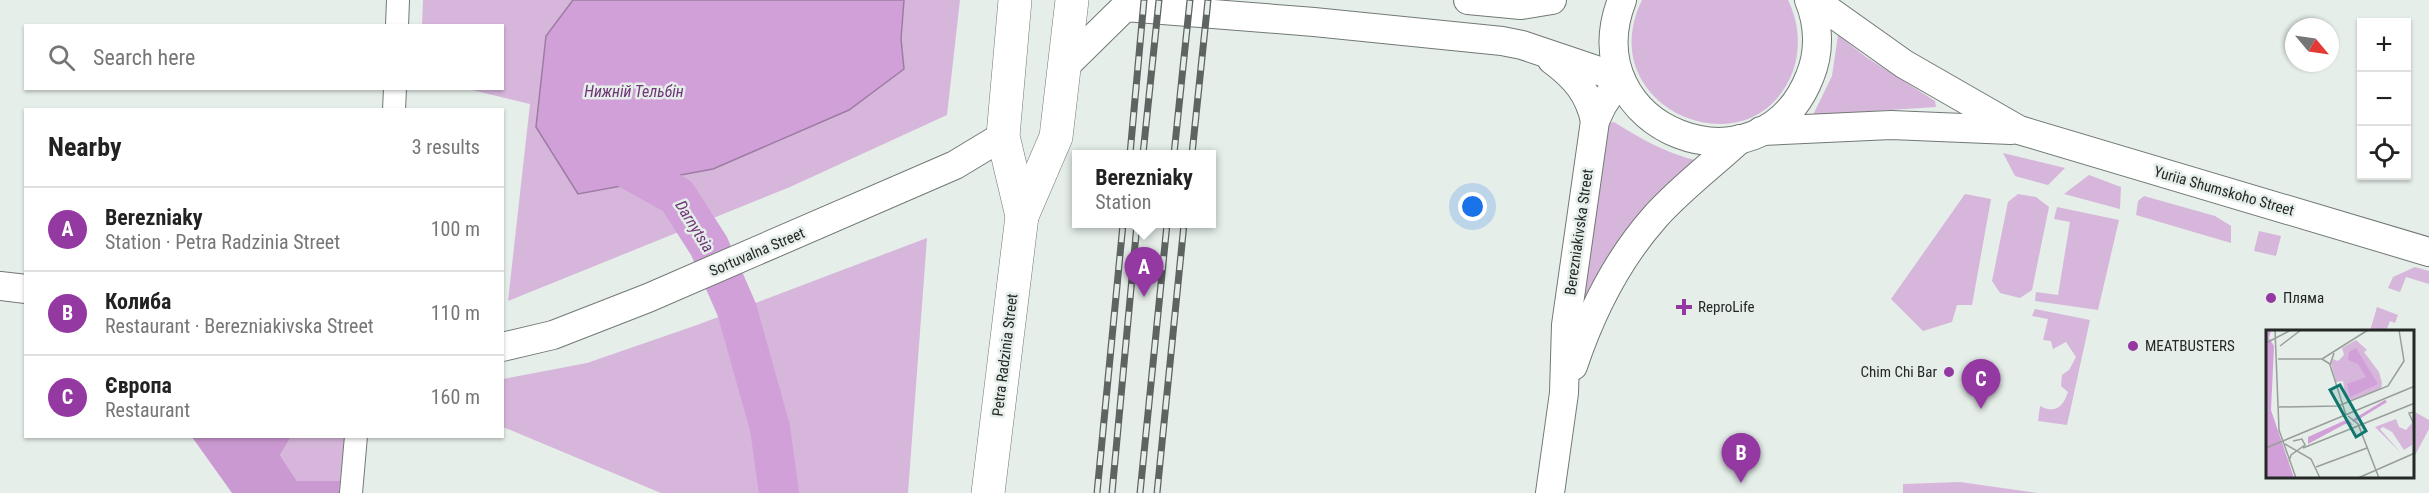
<!DOCTYPE html>
<meta charset="utf-8">
<style>
body{margin:0;font-family:"Roboto Condensed",sans-serif;background:#f6f6f6;color:#222}
.controls{position:absolute;right:18px;top:18px;display:grid;overflow:hidden;border-radius:0px;box-shadow:0 2px 4px #0004}
.controls button{width:54px;height:54px;display:grid;place-items:center;padding:0;border:0;border-bottom:2px solid #e0e0e0;background:#fff;color:#222;font:30px sans-serif}
.compass{position:absolute;left:2285px;top:18px;width:54px;height:54px;border-radius:50%;background:#fff;box-shadow:0 2px 4px #0004;rotate:119deg}
.you{position:absolute;left:1473px;top:207px;width:21px;height:21px;margin:-15px;border:4px solid #fff;border-radius:50%;background:#1a73e8;box-shadow:0 0 0 9px #1a73e833}
.badge{display:grid;place-items:center;width:39px;height:39px;border-radius:50%;background:#9438a2;color:#fff;font-size:20px;font-weight:700}
.pin{position:absolute;translate:-50% -50px;filter:drop-shadow(0 2px 3px #0008)}
.pin::after{content:'';position:absolute;top:32px;width:21px;height:18px;background:inherit;clip-path:polygon(0 0,100% 0,50% 100%)}
.popup{position:absolute;left:1072px;top:150px;width:144px;height:78px;box-sizing:border-box;display:grid;place-content:center;border-radius:0px;background:#fff;filter:drop-shadow(0 2px 4px #0005);font-size:20px;white-space:nowrap;color:#767676}
.popup b{font-size:22px;color:#222}
.popup::after{content:'';position:absolute;left:50%;top:100%;margin-left:-12px;border:12px solid transparent;border-top-color:#fff}
.list{margin:0;padding:0;list-style:none}
h2{display:flex;justify-content:space-between;align-items:center;height:78px;margin:0;padding:0 24px;font-size:26px}
h2 small{font-size:20px;font-weight:400;color:#767676}
.list li{display:grid;grid-template-columns:39px 1fr auto;gap:18px;align-items:center;box-sizing:border-box;height:84px;padding:0 24px;border-top:2px solid #e0e0e0}
.list b{display:block;font-size:22px;white-space:nowrap}
.list p{margin:0;font-size:20px;white-space:nowrap;color:#767676}
.list em{font-size:20px;font-style:normal;color:#767676}
.icon{flex:none;width:33px;height:33px;fill:none;stroke:currentColor;stroke-width:2;stroke-linecap:round;stroke-linejoin:round}
.map{position:relative;flex:none;width:2429px;height:493px;overflow:hidden}
.search{position:absolute;background:#fff;box-shadow:0 2px 4px #0004;left:24px;top:24px;width:480px;height:66px;display:flex;align-items:center;gap:15px;box-sizing:border-box;padding:0 21px;border-radius:0px;color:#767676;font-size:22px}
.panel{position:absolute;background:#fff;box-shadow:0 2px 4px #0004;left:24px;top:108px;width:480px;height:330px;border-radius:0px}
.map>svg:first-child{display:block}
.green{fill:#d7b6db}
.forest{fill:#ca99d1}
.water{fill:#d1a0d8;stroke:#9d7ca3;stroke-width:1.5}
.lines{fill:none;stroke-linecap:round;stroke-linejoin:round}
.river{stroke:#d1a0d8;stroke-width:40}
.minor-casing{stroke:#717974;stroke-width:24}
.tertiary-casing{stroke:#717974;stroke-width:30}
.primary-casing{stroke:#717974;stroke-width:34}
.minor{stroke:#fff;stroke-width:22}
.tertiary{stroke:#fff;stroke-width:28}
.primary{stroke:#fff;stroke-width:33}
.rail-casing{stroke:#5e6461;stroke-width:7}
.rail{stroke:#e5eee9;stroke-width:4.5;stroke-dasharray:14;stroke-linecap:butt}
.poi-dot{fill:#9438a2;stroke:#e5eee9;stroke-width:2}
.labels{text-anchor:middle;stroke-width:5;stroke-linejoin:round;paint-order:stroke}
.street-label{font-size:15px;fill:#242826;stroke:#e5eee9}
.poi-label{font-size:15px;fill:#242826;stroke:#e5eee9;text-anchor:start}
.water-label{font-size:16px;font-style:italic;fill:#6f3578;stroke:#e5eee9}
.inset-river{fill:none;stroke:#d1a0d8;stroke-width:3}
.inset-road{fill:none;stroke:#989f9b;stroke-width:1.5}
.view{fill:#0f766e;fill-opacity:0.15;stroke:#0f766e;stroke-width:3}
.inset-edge{fill:none;stroke:#242826;stroke-width:3}
</style>
<div class="map">
<svg width="2429" height="493" viewBox="0 0 2429 493">
<rect width="100%" height="100%" fill="#e5eee9"/>
<!-- green -->
<g class="green">
<polygon points="423,0 573,0 546,36 904,69 901,39 904,0 960,0 947,115 790,187 508,301 530,104 468,89 502,88 502,26 422,26"/>
<path d="M1642,0H1788C1799,23 1801,47 1793,71C1753,177 1589,109 1642,0Z"/>
<polygon points="1838,35 1866,57 1935,101 1936,107 1813,115 1832,76"/>
<path d="M1614,122C1641,139 1667,154 1699,161L1581,317L1608,123Z"/>
<polygon points="2003,153 2065,168 2048,185 2015,176"/>
<polygon points="2089,175 2121,187 2120,209 2064,194"/>
<polygon points="1965,194 1991,199 1972,305 1957,305 1952,322 1923,331 1891,299"/>
<polygon points="2018,194 2036,197 2049,207 2032,290 2020,298 2000,293 1992,281 2008,202"/>
<polygon points="2144,196 2215,216 2231,226 2231,243 2136,215 2138,201"/>
<polygon points="2057,207 2119,220 2098,310 2035,301 2036,292 2058,295 2070,222 2054,219"/>
<polygon points="2259,231 2281,236 2276,256 2254,251"/>
<polygon points="927,238 908,493 661,493 503,427 503,379 587,363 697,325"/>
<polygon points="2415,267 2429,271 2429,284 2406,277 2400,292 2388,288 2393,277"/>
<polygon points="2377,307 2398,315 2395,323 2390,321 2386,331 2370,331"/>
<path d="M2035,309L2090,320L2067,425L2038,421L2040,406C2055,414 2063,407 2068,392L2061,386L2062,375L2069,370L2076,357L2066,342L2053,349L2051,341L2043,340L2048,319L2032,316Z"/>
<polygon points="2413,411 2429,420 2429,429 2413,459"/>
<polygon points="291,437 345,437 340,481 297,481 280,455"/>
<polygon points="1960,482 2038,493 1903,493 1903,484"/>
</g>
<!-- forest -->
<polygon class="forest" points="192,437 291,437 280,455 297,481 340,481 339,493 232,493"/>
<!-- water -->
<polygon class="water" points="573,0 904,0 901,39 904,69 849,110 713,169 578,194 536,127 546,36"/>
<g class="lines">
<!-- river -->
<polyline class="river" points="604,149 616,162 677,196 709,246 737,310 770,428 779,493"/>
<!-- minor casing -->
<g class="minor-casing">
<g id="minor">
<polyline points="397,26 398,0"/>
<polyline points="394,110 395,88"/>
<polyline points="351,493 356,436"/>
</g>
</g>
<!-- tertiary casing -->
<g class="tertiary-casing">
<g id="tertiary">
<polyline points="1468,0 1521,5 1552,0"/>
<path d="M1622,0C1572,130 1761,202 1810,76C1820,52 1819,24 1809,0"/>
<polyline points="1814,0 1904,64 2019,130 2429,252"/>
<path d="M1552,60C1575,77 1589,93 1595,121"/>
<polyline points="1063,68 1125,7 1314,22 1502,41 1522,45 1620,78"/>
<polyline points="1761,131 1891,125 2011,130"/>
<polyline points="0,286 26,289"/>
<polyline points="502,347 553,335 648,298 955,165 1003,136"/>
<path d="M1573,366C1591,312 1617,260 1655,217C1681,188 1712,165 1740,139"/>
<polyline points="1550,493 1564,393 1566,325 1595,121 1602,106 1620,78"/>
</g>
</g>
<!-- primary casing -->
<g class="primary-casing">
<g id="primary">
<polyline points="1015,0 1003,136 1022,216"/>
<polyline points="988,493 1022,216 1056,137 1072,0"/>
</g>
</g>
<!-- minor -->
<use href="#minor" class="minor"/>
<!-- tertiary -->
<use href="#tertiary" class="tertiary"/>
<!-- primary -->
<use href="#primary" class="primary"/>
<!-- rail casing -->
<g class="rail-casing">
<g id="rail">
<polyline points="1130,154 1144,0"/>
<polyline points="1143,154 1159,0"/>
<polyline points="1174,154 1190,0"/>
<polyline points="1192,154 1208,0"/>
<polyline points="1097,493 1123,224"/>
<polyline points="1112,493 1137,224"/>
<polyline points="1140,493 1167,224"/>
<polyline points="1157,493 1184,224"/>
</g>
</g>
<!-- rail -->
<use href="#rail" class="rail"/>
</g>
<!-- markers -->
<g class="poi-dot">
<circle cx="2271" cy="298" r="6"/>
<path d="M1681 298h6v6h6v6h-6v6h-6v-6h-6v-6h6z"/>
<circle cx="2133" cy="346" r="6"/>
<circle cx="1949" cy="372" r="6"/>
</g>
<g class="labels">
<!-- street labels -->
<g class="street-label">
<text transform="translate(2224 191) rotate(16)" y="5">Yuriia Shumskoho Street</text>
<text transform="translate(1579 232) rotate(-82)" y="5">Berezniakivska Street</text>
<text transform="translate(757 252) rotate(-23)" y="5">Sortuvalna Street</text>
<text transform="translate(1005 355) rotate(-83)" y="5">Petra Radzinia Street</text>
</g>
<!-- poi labels -->
<g class="poi-label">
<text x="2283" y="303">Пляма</text>
<text x="1698" y="312">ReproLife</text>
<text x="2145" y="351">MEATBUSTERS</text>
<text x="1937" y="377" text-anchor="end">Chim Chi Bar</text>
</g>
<!-- water labels -->
<g class="water-label">
<text x="634" y="97">Нижній Тельбін</text>
<text transform="translate(695 226) rotate(58)" y="6">Darnytsia</text>
</g>
</g>
<!-- overview -->
<g transform="translate(2266 330)">
<rect width="148" height="148" fill="#e5eee9"/>
<path d="M90,10L101,20L98,22L113,42L116,53L115,59L85,70L79,64L77,51L70,52L65,34L67,29L72,31L78,25L76,18ZM130,89L133,97L140,100L147,92L146,115L138,120L126,102L117,97L114,99L135,123L109,97Z" fill="#d7b6db"/>
<path d="M0,0H5L3,8L8,16L5,80L28,148H0ZM90,18L112,54L84,67L81,54L100,47L92,34L82,30L83,22ZM82,89L87,95L79,94L42,114V107Z" fill="#d1a0d8"/>
<path class="inset-river" d="M87,91L120,71"/>
<path class="inset-road" d="M9,0L13,100L30,148M0,13L25,0M14,16L35,0M68,23L64,35L80,85M12,29H56L64,34M56,29L102,0M13,77L72,76L122,56L138,31L133,0M149,82L143,83L149,97M82,86L92,94L113,148M19,114L45,129L54,148M0,118L149,56M37,118L149,73M23,131L25,125L39,115L36,109L27,111M50,137L101,118M92,148L149,123"/>
<path class="view" d="M74,55L100,101L90,107L64,60Z"/>
<rect width="148" height="148" class="inset-edge"/>
</g>
</svg>
<div class="controls">
<button>+</button>
<button>−</button>
<button><svg class="icon" aria-label="locate" viewBox="0 0 24 24"><circle cx="12" cy="12" r="6"/><path d="M12 2v4M12 18v4M2 12h4M18 12h4"/></svg></button>
</div>
<svg class="compass" viewBox="-18 -18 36 36"><path d="M0-13l5 13h-10z" fill="#e53935"/><path d="M0 13l5-13h-10z" fill="#767676"/></svg>
<div class="you"></div>
<div class="pin badge" style="left:1144px;top:297px">A</div>
<div class="popup"><b>Berezniaky</b>Station</div>
<div class="pin badge" style="left:1741px;top:483px">B</div>
<div class="pin badge" style="left:1981px;top:409px">C</div>
<div class="search"><svg class="icon" aria-label="search" viewBox="0 0 24 24"><circle cx="10" cy="10" r="6"/><path d="M15 15l6 6"/></svg>Search here</div>
<section class="panel">
<h2>Nearby<small>3 results</small></h2>
<ul class="list">
<li><span class="badge">A</span><div><b>Berezniaky</b><p>Station · Petra Radzinia Street</p></div><em>100 m</em></li>
<li><span class="badge">B</span><div><b>Колиба</b><p>Restaurant · Berezniakivska Street</p></div><em>110 m</em></li>
<li><span class="badge">C</span><div><b>Європа</b><p>Restaurant</p></div><em>160 m</em></li>
</ul>
</section>
</div>
